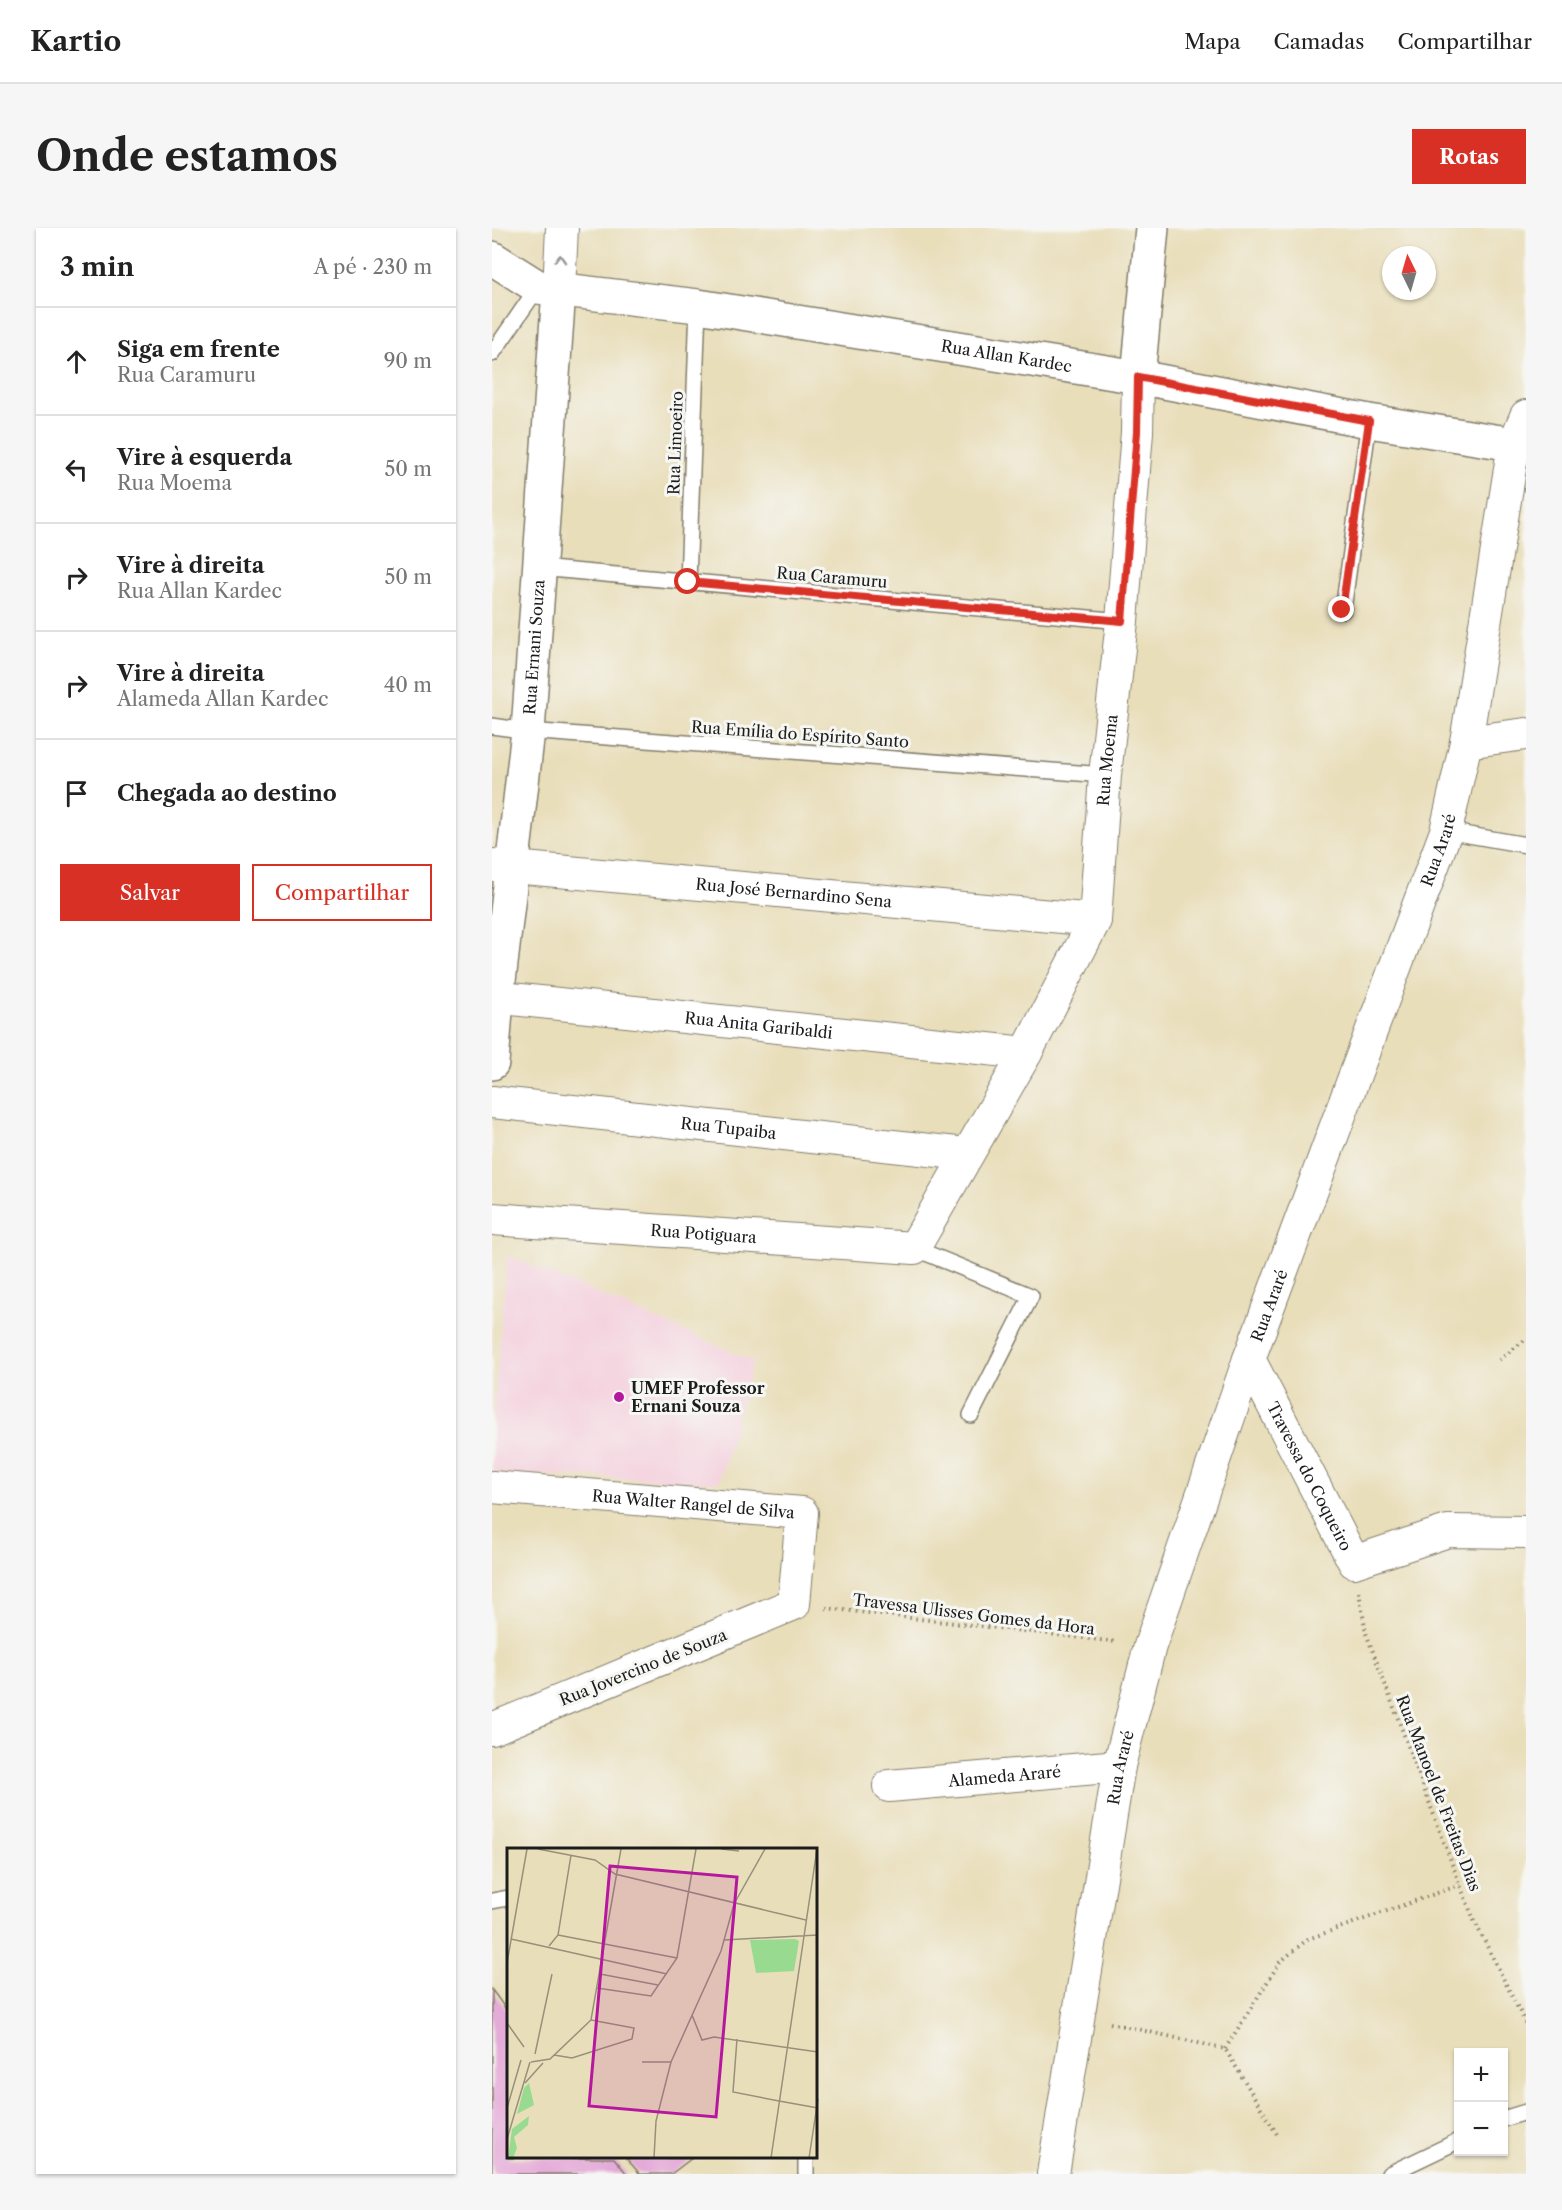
<!DOCTYPE html>
<html lang="pt">
<meta charset="utf-8">
<style>
body{margin:0;font-family:"Libre Caslon Text",serif;background:#f6f6f6;color:#222}
.controls{position:absolute;right:18px;bottom:18px;display:grid;overflow:hidden;border-radius:0px;box-shadow:0 2px 4px #0004}
.controls button{width:54px;height:54px;display:grid;place-items:center;padding:0;border:0;border-bottom:2px solid #e0e0e0;background:#fff;color:#222;font:30px sans-serif}
.compass{position:absolute;left:890px;top:18px;width:54px;height:54px;border-radius:50%;background:#fff;box-shadow:0 2px 4px #0004;rotate:355deg}
.stop{position:absolute;width:18px;height:18px;margin:-14px;border:4px solid #d93025;border-radius:50%;background:#fff}
.stop.end{background:#d93025;border-color:#fff;box-shadow:0 2px 6px #0008}
.list{margin:0;padding:0;list-style:none}
h2{display:flex;justify-content:space-between;align-items:center;height:78px;margin:0;padding:0 24px;font-size:26px}
h2 small{font-size:20px;font-weight:400;color:#767676}
.list li{display:grid;grid-template-columns:39px 1fr auto;gap:18px;align-items:center;box-sizing:border-box;height:108px;padding:0 24px;border-top:2px solid #e0e0e0}
.list b{display:block;font-size:22px;white-space:nowrap}
.list p{margin:0;font-size:20px;white-space:nowrap;color:#767676}
.list em{font-size:20px;font-style:normal;color:#767676}
.actions{display:flex;gap:12px;padding:18px 24px}
.actions a{flex:1;padding:14px 0;border:2px solid #d93025;border-radius:0px;text-align:center;font-size:21px;color:#d93025}
.actions .main{background:#d93025;color:#fff}
.icon{flex:none;width:33px;height:33px;fill:none;stroke:currentColor;stroke-width:2;stroke-linecap:round;stroke-linejoin:round}
.map{position:relative;flex:none;width:1034px;height:1946px;overflow:hidden;border-radius:0px}
header{display:flex;align-items:center;gap:36px;box-sizing:border-box;height:84px;padding:0 30px;background:#fff;border-bottom:2px solid #e0e0e0}
header strong{font-size:28px}
nav{display:flex;gap:33px;margin-inline-start:auto;font-size:21px}
.intro{display:flex;align-items:center;justify-content:space-between;box-sizing:border-box;height:144px;padding:0 36px}
h1{margin:0;font-size:42px}
.button{padding:15px 27px;border-radius:0px;background:#d93025;color:#fff;font-size:21px;font-weight:700}
main{display:flex;gap:36px;padding:0 36px}
aside{flex:1;background:#fff;border-radius:0px;box-shadow:0 2px 4px #0004}
.map>svg:first-child{display:block}
.built{fill:#f4cfdd}
.building{fill:#e4aad8}
.lines{fill:none;stroke-linecap:round;stroke-linejoin:round}
.lane-casing{stroke:#827d6b;stroke-width:18}
.street-casing{stroke:#827d6b;stroke-width:34}
.secondary-casing{stroke:#827d6b;stroke-width:36}
.path{stroke:#827d6b;stroke-width:4;stroke-dasharray:1.5 4.5;stroke-linecap:butt}
.lane{stroke:#fff;stroke-width:15}
.street{stroke:#fff;stroke-width:32}
.secondary{stroke:#fff;stroke-width:33}
.oneway{stroke:#999}
.route{stroke:#d93025;stroke-width:8}
.poi-dot{fill:#b5179e;stroke:#f6f6f2;stroke-width:2}
.labels{text-anchor:middle;stroke-width:6;stroke-linejoin:round;paint-order:stroke}
.street-label{font-size:16px;fill:#1c1c1c;stroke:#f6f6f2}
.poi-label{font-size:16px;font-weight:bold;fill:#1c1c1c;stroke:#f6f6f2;text-anchor:start}
.inset-road{fill:none;stroke:#97907b;stroke-width:1.5}
.view{fill:#b5179e;fill-opacity:0.15;stroke:#b5179e;stroke-width:3}
.inset-edge{fill:none;stroke:#1c1c1c;stroke-width:3}
</style>
<header>
<strong>Kartio</strong>
<nav><a>Mapa</a><a>Camadas</a><a>Compartilhar</a></nav>
</header>
<div class="intro"><h1>Onde estamos</h1><a class="button">Rotas</a></div>
<main>
<aside>
<h2>3 min<small>A pé · 230 m</small></h2>
<ul class="list">
<li><svg class="icon" aria-label="ahead" viewBox="0 0 24 24"><path d="M12 20V5M6 11l6-6 6 6"/></svg><div><b>Siga em frente</b><p>Rua Caramuru</p></div><em>90 m</em></li>
<li><svg class="icon" aria-label="left" viewBox="0 0 24 24"><path d="M17 20v-9H6M10 6l-5 5 5 5"/></svg><div><b>Vire à esquerda</b><p>Rua Moema</p></div><em>50 m</em></li>
<li><svg class="icon" aria-label="right" viewBox="0 0 24 24"><path d="M7 20v-9h11M14 6l5 5-5 5"/></svg><div><b>Vire à direita</b><p>Rua Allan Kardec</p></div><em>50 m</em></li>
<li><svg class="icon" aria-label="right" viewBox="0 0 24 24"><path d="M7 20v-9h11M14 6l5 5-5 5"/></svg><div><b>Vire à direita</b><p>Alameda Allan Kardec</p></div><em>40 m</em></li>
<li><svg class="icon" aria-label="arrive" viewBox="0 0 24 24"><path d="M6 21V4h12l-3 4 3 4H6"/></svg><div><b>Chegada ao destino</b></div></li>
</ul>
<div class="actions"><a class="main">Salvar</a><a>Compartilhar</a></div>
</aside>
<div class="map">
<svg width="1034" height="1946" viewBox="0 0 1034 1946">
<rect width="100%" height="100%" fill="#f6f6f2"/>
<filter id="ink" filterUnits="userSpaceOnUse"><feTurbulence type="fractalNoise" baseFrequency=".0167" numOctaves="2"/><feDisplacementMap in="SourceGraphic" scale="12" xChannelSelector="R" yChannelSelector="G"/><feConvolveMatrix kernelMatrix="1 2 1 2 8 2 1 2 1" color-interpolation-filters="sRGB"/></filter>
<filter id="wash" filterUnits="userSpaceOnUse"><feTurbulence type="fractalNoise" baseFrequency=".008" numOctaves="4" result="noise"/><feDisplacementMap in="SourceGraphic" scale="24" xChannelSelector="R" yChannelSelector="G"/><feGaussianBlur stdDeviation="1.35" result="paint"/><feColorMatrix in="noise" values="0 0 0 0 0 0 0 0 0 0 0 0 0 0 0 0 0 1.4 0 .05"/><feComposite in="paint" operator="in"/></filter>
<g filter="url(#wash)">
<rect width="100%" height="100%" fill="#e9deba"/>
<!-- built -->
<polygon class="built" points="15,1027 261,1133 227,1254 0,1245 0,1205"/>
<g id="blocks">
<!-- building -->
<g class="building">
<polygon points="0,1762 16,1784 16,1930 122,1930 135,1946 0,1946"/>
<polygon points="134,1930 200,1930 179,1946 148,1946"/>
</g>
</g>
</g>
<g filter="url(#ink)">
<use href="#blocks" fill-opacity="0" stroke="#827d6b" stroke-width="1.5"/>
<g class="lines">
<!-- lane casing -->
<g class="lane-casing">
<g id="lane">
<polyline points="0,126 46,59"/>
<polyline points="47,340 630,393"/>
<polyline points="196,354 206,78"/>
<polyline points="851,382 877,193"/>
<polyline points="0,498 36,503 613,547"/>
<polyline points="954,603 1034,617"/>
<polyline points="422,1020 539,1068 479,1187"/>
<polyline points="0,1673 16,1670"/>
<polyline points="1011,1891 1034,1884"/>
<polyline points="314,1930 314,1946"/>
<polyline points="897,1946 966,1913"/>
</g>
</g>
<!-- street casing -->
<g class="street-casing">
<g id="street">
<polyline points="67,62 70,0"/>
<polyline points="974,514 1034,506"/>
<path id="s1" d="M0,637L603,692"/>
<path id="s2" d="M0,769L534,825"/>
<path id="s3" d="M0,874L474,926"/>
<path id="s4" d="M0,991L422,1020L534,825L603,692L613,547L630,393L645,204L646,149"/>
<path id="s5" d="M757,1131L862,1334L956,1303L1034,1304"/>
<path id="s6" d="M0,1259L310,1285L302,1376L0,1501"/>
<path id="s7" d="M397,1558L627,1538"/>
<path id="s8" d="M561,1946L627,1538L658,1418L757,1131L954,603L974,514L1022,216L1034,188"/>
</g>
</g>
<!-- secondary casing -->
<g class="secondary-casing">
<g id="secondary">
<path id="s9" d="M0,30L46,59L206,78L646,149L877,193L1034,218"/>
<polyline points="646,149 660,0"/>
<path id="s10" d="M0,835L5,770L36,503L67,62"/>
</g>
</g>
<!-- path -->
<g class="path">
<polyline points="1007,1132 1034,1111"/>
<polyline points="867,1364 874,1405 968,1657 982,1692 1034,1796"/>
<polyline points="334,1380 625,1414"/>
<polyline points="618,1795 733,1821 786,1908"/>
<polyline points="733,1821 788,1734 816,1711 968,1657"/>
</g>
<!-- lane -->
<use href="#lane" class="lane"/>
<!-- street -->
<use href="#street" class="street"/>
<!-- secondary -->
<use href="#secondary" class="secondary"/>
</g>
<!-- one-way arrows -->
<defs><path id="oneway-chevron" d="M-2-3.5L2.5 0L-2 3.5" fill="none" stroke-width="1.6" stroke-linecap="round" stroke-linejoin="round" transform="scale(1.5)"/></defs>
<use class="oneway" href="#oneway-chevron" transform="translate(68 31) rotate(-87)"/>
</g>
<g class="lines" filter="url(#ink)">
<!-- route -->
<polyline class="route" points="196,354 630,393 645,204 646,149 877,193 850,382"/>
</g>
<!-- markers -->
<circle class="poi-dot" cx="127" cy="1169" r="6"/>
<g class="labels">
<!-- street labels -->
<g class="street-label">
<text dy="6" stroke="none"><textPath href="#s9" startOffset="528">Rua Allan Kardec</textPath></text>
<text transform="translate(183 215) rotate(-88)" y="6">Rua Limoeiro</text>
<text transform="translate(340 349) rotate(5)" y="6">Rua Caramuru</text>
<text dy="6" stroke="none"><textPath href="#s10" startOffset="418">Rua Ernani Souza</textPath></text>
<text transform="translate(308 506) rotate(4)" y="6">Rua Emília do Espírito Santo</text>
<text dy="6" stroke="none"><textPath href="#s4" startOffset="958">Rua Moema</textPath></text>
<text dy="6" stroke="none"><textPath href="#s8" startOffset="1384">Rua Araré</textPath></text>
<text dy="6" stroke="none"><textPath href="#s1" startOffset="303">Rua José Bernardino Sena</textPath></text>
<text dy="6" stroke="none"><textPath href="#s2" startOffset="268">Rua Anita Garibaldi</textPath></text>
<text dy="6" stroke="none"><textPath href="#s3" startOffset="238">Rua Tupaiba</textPath></text>
<text dy="6" stroke="none"><textPath href="#s4" startOffset="212">Rua Potiguara</textPath></text>
<text dy="6" stroke="none"><textPath href="#s8" startOffset="898">Rua Araré</textPath></text>
<text dy="6" stroke="none"><textPath href="#s5" startOffset="132">Travessa do Coqueiro</textPath></text>
<text dy="6" stroke="none"><textPath href="#s6" startOffset="202">Rua Walter Rangel de Silva</textPath></text>
<text transform="translate(482 1386) rotate(7)" y="6">Travessa Ulisses Gomes da Hora</text>
<text transform="translate(151 1439) rotate(-22)" y="6">Rua Jovercino de Souza</text>
<text dy="6" stroke="none"><textPath href="#s8" startOffset="412">Rua Araré</textPath></text>
<text dy="6" stroke="none"><textPath href="#s7" startOffset="116">Alameda Araré</textPath></text>
<text transform="translate(947 1565) rotate(69)" y="6">Rua Manoel de Freitas Dias</text>
</g>
<!-- poi labels -->
<g class="poi-label">
<text x="139" y="1166">UMEF Professor<tspan x="139" dy="18">Ernani Souza</tspan></text>
</g>
</g>
<!-- overview -->
<g transform="translate(15 1620)">
<rect width="310" height="310" fill="#e9deba"/>
<path d="M288,91L292,93L287,123L249,125L243,92ZM22,235L27,257L10,266L17,240ZM22,268L21,277L7,289L10,300L6,310H1L5,281Z" fill="#99da91"/>
<path class="inset-road" d="M31,1L88,12L108,26L299,72M214,1L232,3M51,87L170,110M4,91L160,126M217,92L311,87M42,98L51,87L64,7M0,115L20,1M93,126L151,137M90,140L144,148L170,110L189,1M185,167L195,192L207,189L311,204M0,175L17,199M230,191L226,244L272,253M28,206L45,126M47,207L65,210L125,191L127,180L84,172M24,214L43,211L84,172L114,1M135,214H164M18,235L36,215M272,253L311,260M0,260L14,212M0,291L23,214M147,310L149,273L164,214L214,103L227,56L258,1M264,310L310,1M302,310L311,251"/>
<path class="view" d="M103,18L230,29L209,269L82,258Z"/>
<rect width="310" height="310" class="inset-edge"/>
</g>
</svg>
<div class="controls">
<button>+</button>
<button>−</button>
</div>
<svg class="compass" viewBox="-18 -18 36 36"><path d="M0-13l5 13h-10z" fill="#e53935"/><path d="M0 13l5-13h-10z" fill="#767676"/></svg>
<div class="stop" style="left:196px;top:354px"></div>
<div class="stop end" style="left:850px;top:382px"></div>
</div>
</main>
